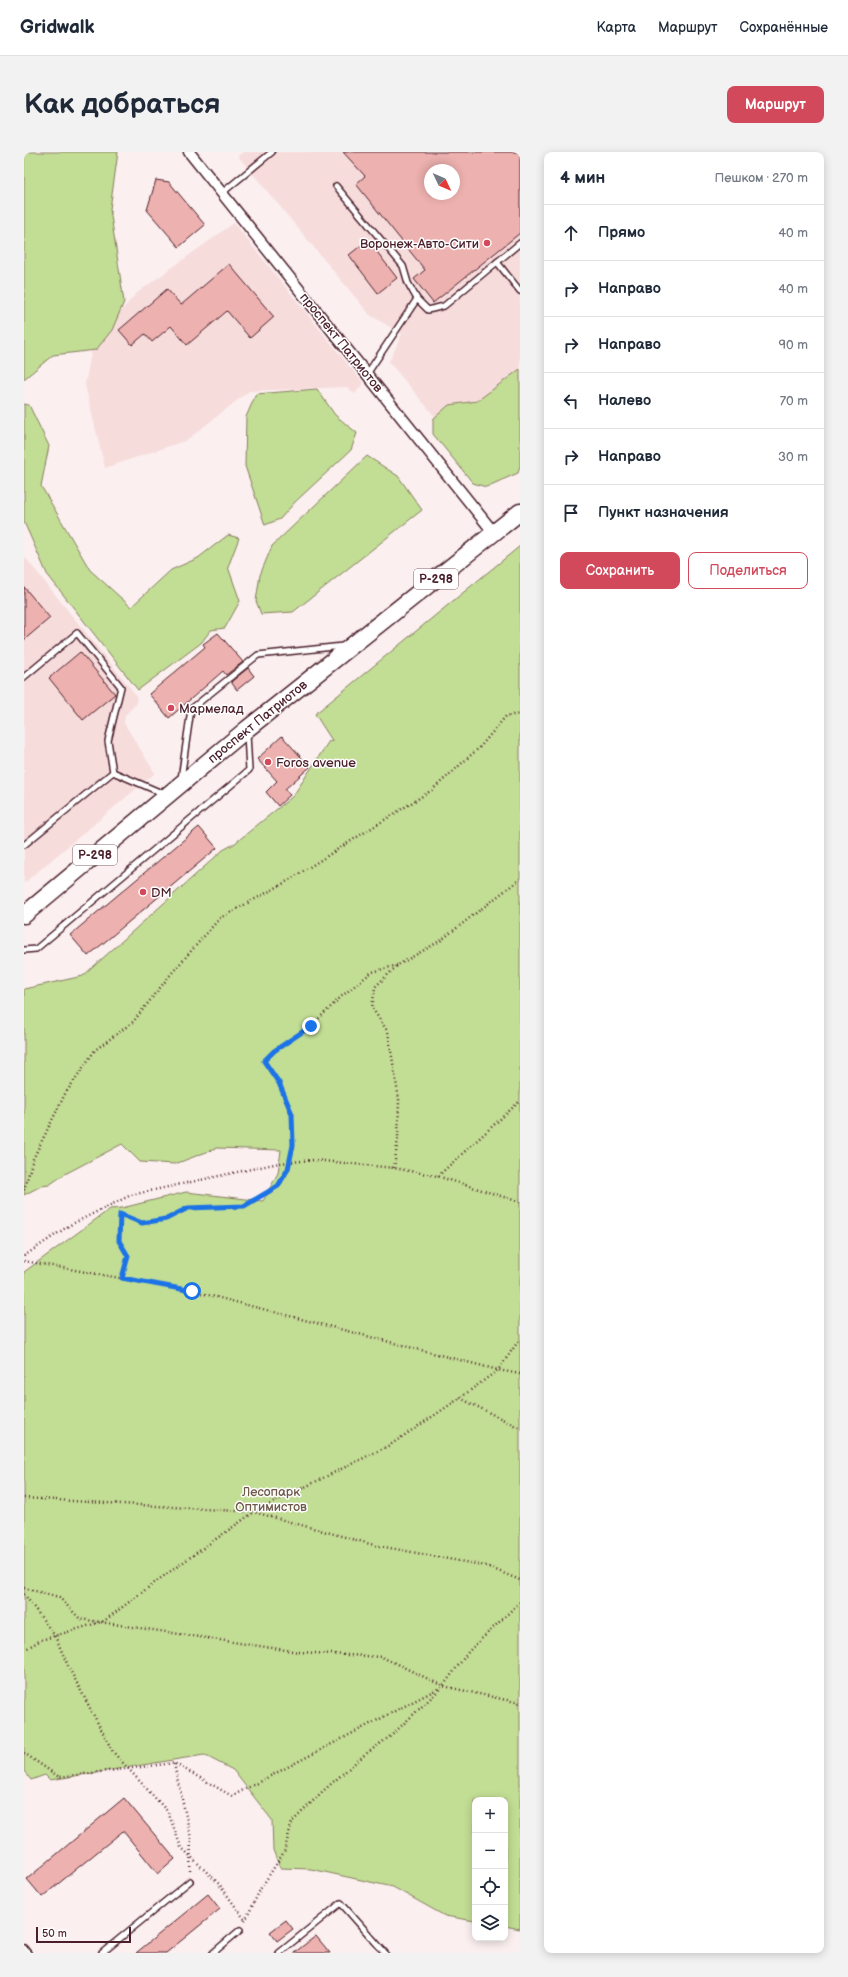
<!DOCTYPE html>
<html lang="ru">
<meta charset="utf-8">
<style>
body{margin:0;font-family:"Balsamiq Sans",sans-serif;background:#f2f2f3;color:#1f2937}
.controls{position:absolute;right:12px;bottom:12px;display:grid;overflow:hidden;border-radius:8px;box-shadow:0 2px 10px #0003}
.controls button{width:36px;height:36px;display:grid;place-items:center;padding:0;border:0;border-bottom:1px solid #e0e1e3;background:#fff;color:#1f2937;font:20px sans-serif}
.compass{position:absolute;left:400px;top:12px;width:36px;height:36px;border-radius:50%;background:#fff;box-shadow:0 2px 10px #0003;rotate:134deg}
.scale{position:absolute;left:12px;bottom:10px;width:95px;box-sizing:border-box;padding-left:4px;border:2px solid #4a1f2b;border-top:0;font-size:11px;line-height:14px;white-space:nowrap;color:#4a1f2b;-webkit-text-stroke:3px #fff;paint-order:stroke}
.stop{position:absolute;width:12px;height:12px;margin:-9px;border:3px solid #1a73e8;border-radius:50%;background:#fff}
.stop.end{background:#1a73e8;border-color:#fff;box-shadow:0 1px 4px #0008}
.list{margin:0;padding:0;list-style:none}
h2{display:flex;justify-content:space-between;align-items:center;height:52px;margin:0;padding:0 16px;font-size:17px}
h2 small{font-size:13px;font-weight:400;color:#747a83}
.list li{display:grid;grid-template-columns:26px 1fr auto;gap:12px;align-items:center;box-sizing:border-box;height:56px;padding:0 16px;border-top:1px solid #e0e1e3}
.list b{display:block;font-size:15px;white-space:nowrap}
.list em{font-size:13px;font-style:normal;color:#747a83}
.actions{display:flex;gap:8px;padding:12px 16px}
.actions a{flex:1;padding:9px 0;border:1px solid #d1495b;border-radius:8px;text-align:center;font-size:14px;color:#d1495b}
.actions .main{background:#d1495b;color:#fff}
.icon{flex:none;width:22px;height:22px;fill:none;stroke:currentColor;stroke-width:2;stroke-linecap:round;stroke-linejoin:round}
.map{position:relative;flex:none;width:496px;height:1801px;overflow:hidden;border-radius:8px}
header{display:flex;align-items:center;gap:24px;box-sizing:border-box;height:56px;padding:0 20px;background:#fff;border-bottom:1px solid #e0e1e3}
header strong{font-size:19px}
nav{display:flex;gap:22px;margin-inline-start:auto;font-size:14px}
.intro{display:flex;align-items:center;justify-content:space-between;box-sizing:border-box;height:96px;padding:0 24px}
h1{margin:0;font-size:28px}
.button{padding:10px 18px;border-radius:8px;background:#d1495b;color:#fff;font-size:14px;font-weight:700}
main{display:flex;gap:24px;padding:0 24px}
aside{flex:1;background:#fff;border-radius:8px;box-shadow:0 2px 10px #0003}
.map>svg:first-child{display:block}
.built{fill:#f7dcdc;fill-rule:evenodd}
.green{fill:#c2dd94;stroke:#867e60}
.building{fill:#edb1af;stroke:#4a1f2b;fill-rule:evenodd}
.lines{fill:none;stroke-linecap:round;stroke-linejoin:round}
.service-casing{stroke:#4a1f2b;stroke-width:8}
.minor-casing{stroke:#4a1f2b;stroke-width:13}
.trunk-casing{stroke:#4a1f2b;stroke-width:19}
.path{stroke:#4a1f2b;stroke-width:2.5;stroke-dasharray:1 3;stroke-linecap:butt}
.service{stroke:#fff;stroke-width:5}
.minor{stroke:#fff;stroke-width:10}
.trunk{stroke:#fff;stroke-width:16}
.route{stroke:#1a73e8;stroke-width:5}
.poi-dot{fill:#d1495b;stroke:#fff;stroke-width:1.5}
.labels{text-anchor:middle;stroke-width:3;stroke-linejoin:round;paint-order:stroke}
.shield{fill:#fff;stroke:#80626b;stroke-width:1}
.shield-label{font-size:12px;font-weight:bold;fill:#4a1f2b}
.poi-label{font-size:13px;fill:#4a1f2b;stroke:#fff;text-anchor:start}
.street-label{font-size:13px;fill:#4a1f2b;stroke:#fff}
.park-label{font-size:13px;fill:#6e584a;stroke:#fff}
</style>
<header>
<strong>Gridwalk</strong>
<nav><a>Карта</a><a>Маршрут</a><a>Сохранённые</a></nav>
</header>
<div class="intro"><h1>Как добраться</h1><a class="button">Маршрут</a></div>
<main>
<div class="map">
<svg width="496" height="1801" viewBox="0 0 496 1801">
<rect width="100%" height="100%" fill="#fbefef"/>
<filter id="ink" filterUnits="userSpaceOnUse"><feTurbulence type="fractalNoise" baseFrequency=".025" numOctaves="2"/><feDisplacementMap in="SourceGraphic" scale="8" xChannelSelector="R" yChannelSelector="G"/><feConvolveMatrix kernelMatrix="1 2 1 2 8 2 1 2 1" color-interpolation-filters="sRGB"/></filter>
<g filter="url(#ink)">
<!-- built -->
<g class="built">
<path d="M219,0H496V240L424,280L365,210L378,182L346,163L214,4ZM406,18H430V42H406Z"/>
<polygon points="210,71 339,231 331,242 323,235 225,239 163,288 81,316 61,233 69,190 113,141"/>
<polygon points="0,404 112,543 113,551 101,563 100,571 131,621 0,731"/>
</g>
<!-- green -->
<g class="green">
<polygon points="0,0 94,0 86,57 100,150 88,178 72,198 29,203 0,227"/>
<polygon points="496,217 496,314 494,321 462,335 449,331 409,282 409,267 425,253 453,249"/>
<polygon points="293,237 311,263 333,281 327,298 271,350 256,367 241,373 221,314 222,265 232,242"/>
<polygon points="0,252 5,253 25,294 17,334 66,418 107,455 147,418 174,406 204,383 215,386 204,415 216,449 201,476 187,478 177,491 114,538 23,422 0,370"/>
<polygon points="343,304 374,324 398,358 269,460 237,462 232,449 236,423 248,394"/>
<polygon points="496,394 496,1777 481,1774 481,1648 451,1648 451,1769 421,1764 369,1735 287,1717 256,1716 249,1698 248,1668 209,1618 180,1603 26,1628 21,1623 7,1628 0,1619 0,1120 86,1057 98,1056 162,1040 239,1049 254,1021 257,998 193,996 151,1012 116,1010 98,992 41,1022 25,1033 17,1034 0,1043 0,837 59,824 199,698 210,692 269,644 305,589 309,590 291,562"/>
</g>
<!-- building -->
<g class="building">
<path d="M319,0H496V81L409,151L390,127L401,118L332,32L341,24ZM406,18H430V42H406Z"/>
<polygon points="132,28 145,30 181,73 155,95 123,58"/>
<polygon points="344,88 373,126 354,141 325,103"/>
<polygon points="205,112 250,165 226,186 203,159 163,193 147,174 128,190 121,182 108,193 95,178 143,137 157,153"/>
<polygon points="0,435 26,466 0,488"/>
<polygon points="194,481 219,510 202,523 199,519 145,566 125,542 181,495 179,492"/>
<polygon points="56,500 91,542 59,568 25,526"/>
<polygon points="224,516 230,524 213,538 207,530"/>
<polygon points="258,584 286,615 261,637 266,643 254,654 242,640 253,629 233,607"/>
<polygon points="175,675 193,696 64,804 46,783"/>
<polygon points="100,1646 151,1707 134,1722 99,1679 18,1745 3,1727"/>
<polygon points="184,1742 196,1757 142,1801 112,1801"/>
<polygon points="262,1768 269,1777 253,1789 246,1780"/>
<polygon points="292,1784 306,1801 270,1801 284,1790"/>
</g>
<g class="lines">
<!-- service casing -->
<g class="service-casing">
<g id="service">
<polyline points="312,34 379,114 384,131 393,147"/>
<polyline points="198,41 248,0"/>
<polyline points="473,110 496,139"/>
<polyline points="343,222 393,147 404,158 420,154 496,91"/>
<polyline points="0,525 53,481 97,535 84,589 89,620 140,642"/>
<polyline points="157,627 167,557 234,503 319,494"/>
<polyline points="0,693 89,620"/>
<polyline points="0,798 12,797 225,618 223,582"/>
<polyline points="0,1796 4,1801"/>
<polyline points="78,1801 166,1729"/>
<polyline points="189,1801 216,1778"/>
<polyline points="255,1801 317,1751 361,1801"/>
</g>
</g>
<!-- minor casing -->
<g class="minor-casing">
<polyline id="minor" points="165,0 470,381"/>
</g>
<!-- trunk casing -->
<g class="trunk-casing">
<polyline id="trunk" points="0,763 223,577 496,360"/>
</g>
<!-- path -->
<g class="path">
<polyline points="370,1016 374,986 375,948 364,880 348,856 351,835 374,813 416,789 496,727"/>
<polyline points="414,1024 496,949"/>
<polyline points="0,1038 9,1007 41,942 71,898 109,870 147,822 196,766 257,733 408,638 456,595 482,564 496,562"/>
<polyline points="0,1104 46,1073 107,1043 255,1011 290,1008 370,1016 413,1024 496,1050"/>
<polyline points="0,1109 169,1139 474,1218 496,1222"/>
<polyline points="98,1127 104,1104 95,1089 96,1063 118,1071 142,1067 164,1056 220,1054 254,1034 264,1017 269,993 268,962 255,931 240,909 250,899 287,874 318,844 348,820 374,813"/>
<polyline points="436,1246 496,1276"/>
<polyline points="0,1346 230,1360 350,1393 462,1414 496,1428"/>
<polyline points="0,1436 35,1445 56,1467 275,1500 358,1505 419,1534 496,1551"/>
<polyline points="0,1442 31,1484 45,1516 89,1600 144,1660 157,1695 195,1732 221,1768"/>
<polyline points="0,1498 17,1488 80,1469 137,1426 230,1360 366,1293 436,1246 474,1218 496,1187"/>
<polyline points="0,1601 35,1625 150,1611 208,1644 419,1534 445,1499 496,1450"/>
<polyline points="150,1612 167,1686 166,1721"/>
<polyline points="221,1769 237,1736 260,1700 268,1670 299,1639 339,1604 368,1583 416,1537"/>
</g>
<!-- service -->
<use href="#service" class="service"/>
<!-- minor -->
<use href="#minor" class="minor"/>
<!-- trunk -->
<use href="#trunk" class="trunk"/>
</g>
</g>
<g class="lines" filter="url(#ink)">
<!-- route -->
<polyline class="route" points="168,1139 98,1126 104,1104 95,1089 96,1062 118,1071 142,1067 164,1056 220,1054 254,1034 264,1017 269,993 268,962 255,931 240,909 250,899 287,874"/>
</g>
<!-- markers -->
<g class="poi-dot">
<circle cx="463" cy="91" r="4"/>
<circle cx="147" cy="556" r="4"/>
<circle cx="244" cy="610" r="4"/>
<circle cx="119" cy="740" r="4"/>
</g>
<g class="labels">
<!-- shield labels -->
<g class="shield">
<rect x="390" y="417" width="44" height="20" rx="3"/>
<rect x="49" y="693" width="44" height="20" rx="3"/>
</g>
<g class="shield-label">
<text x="412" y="431">Р-298</text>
<text x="71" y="707">Р-298</text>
</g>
<!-- poi labels -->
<g class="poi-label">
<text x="455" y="96" text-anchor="end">Воронеж-Авто-Сити</text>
<text x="155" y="561">Мармелад</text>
<text x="252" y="615">Foros avenue</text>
<text x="127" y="745">DM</text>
</g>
<!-- street labels -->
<g class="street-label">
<text transform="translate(318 190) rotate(51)" y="5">проспект Патриотов</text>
<text transform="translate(233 569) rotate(-39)" y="5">проспект Патриотов</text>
</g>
<!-- park labels -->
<g class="park-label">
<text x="247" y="1344">Лесопарк<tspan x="247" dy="15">Оптимистов</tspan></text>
</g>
</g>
</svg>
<div class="controls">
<button>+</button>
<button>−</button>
<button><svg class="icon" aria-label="locate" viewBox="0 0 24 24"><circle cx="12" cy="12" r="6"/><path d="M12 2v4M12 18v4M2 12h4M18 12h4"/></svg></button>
<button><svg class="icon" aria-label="layers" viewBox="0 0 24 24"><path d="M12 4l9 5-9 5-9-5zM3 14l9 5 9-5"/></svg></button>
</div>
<svg class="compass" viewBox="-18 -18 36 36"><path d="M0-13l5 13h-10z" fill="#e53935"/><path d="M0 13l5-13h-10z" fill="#747a83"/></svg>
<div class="scale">50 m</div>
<div class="stop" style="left:168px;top:1139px"></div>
<div class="stop end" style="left:287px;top:874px"></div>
</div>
<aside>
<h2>4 мин<small>Пешком · 270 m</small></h2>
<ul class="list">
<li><svg class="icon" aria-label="ahead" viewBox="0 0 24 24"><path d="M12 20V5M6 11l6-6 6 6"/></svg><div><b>Прямо</b></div><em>40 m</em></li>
<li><svg class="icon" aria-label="right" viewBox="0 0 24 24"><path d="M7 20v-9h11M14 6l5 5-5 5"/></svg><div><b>Направо</b></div><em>40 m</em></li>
<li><svg class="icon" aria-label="right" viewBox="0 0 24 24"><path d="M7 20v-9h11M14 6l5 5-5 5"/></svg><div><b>Направо</b></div><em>90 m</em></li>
<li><svg class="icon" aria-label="left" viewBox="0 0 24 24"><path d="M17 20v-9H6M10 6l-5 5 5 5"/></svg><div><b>Налево</b></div><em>70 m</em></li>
<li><svg class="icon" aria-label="right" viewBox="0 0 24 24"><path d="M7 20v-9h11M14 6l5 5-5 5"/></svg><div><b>Направо</b></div><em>30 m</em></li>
<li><svg class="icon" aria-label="arrive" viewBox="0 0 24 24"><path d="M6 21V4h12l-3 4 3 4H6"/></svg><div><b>Пункт назначения</b></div></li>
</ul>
<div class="actions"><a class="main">Сохранить</a><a>Поделиться</a></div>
</aside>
</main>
